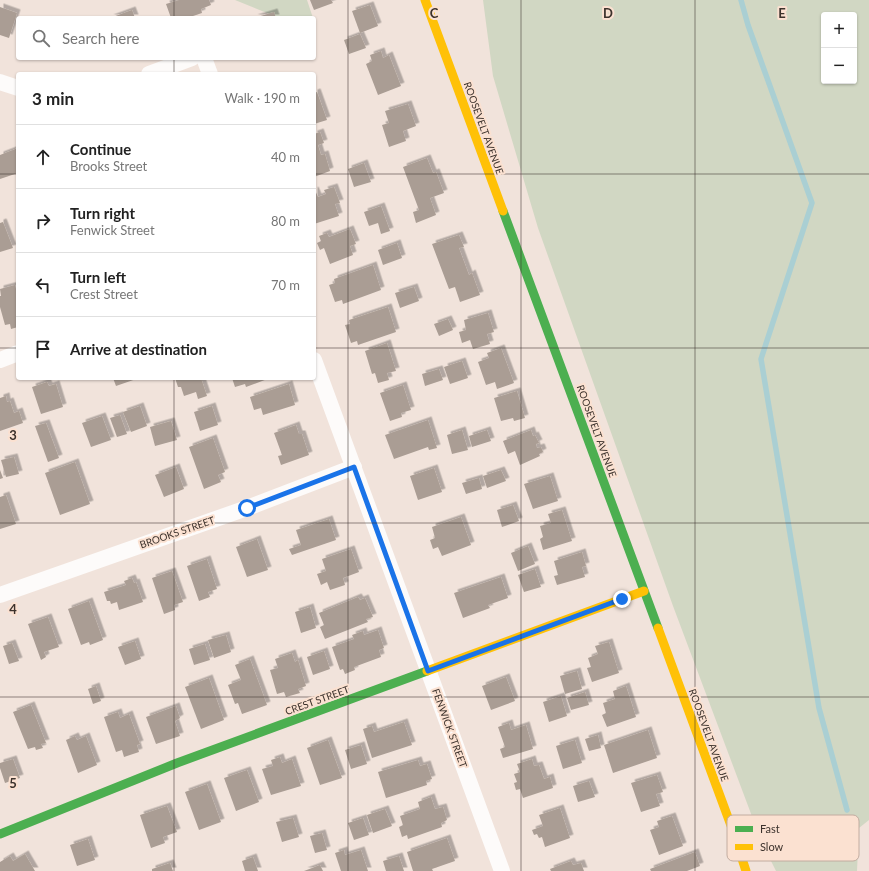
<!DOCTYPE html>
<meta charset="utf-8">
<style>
body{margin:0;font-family:Lato,sans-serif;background:#f2f2f2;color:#222}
.controls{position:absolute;right:12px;top:12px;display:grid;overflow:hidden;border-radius:4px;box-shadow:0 1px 3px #0004}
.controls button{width:36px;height:36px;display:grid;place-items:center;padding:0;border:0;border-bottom:1px solid #e0e0e0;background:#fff;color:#222;font:20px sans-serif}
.stop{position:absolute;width:12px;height:12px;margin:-9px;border:3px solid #1a73e8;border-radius:50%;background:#fff}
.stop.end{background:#1a73e8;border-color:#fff;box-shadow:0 1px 4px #0008}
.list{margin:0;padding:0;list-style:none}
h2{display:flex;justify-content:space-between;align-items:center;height:52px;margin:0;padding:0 16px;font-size:17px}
h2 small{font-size:13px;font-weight:400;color:#767676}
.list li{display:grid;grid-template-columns:26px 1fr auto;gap:12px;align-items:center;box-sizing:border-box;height:64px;padding:0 16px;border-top:1px solid #e0e0e0}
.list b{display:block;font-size:15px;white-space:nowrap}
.list p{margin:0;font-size:13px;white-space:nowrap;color:#767676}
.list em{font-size:13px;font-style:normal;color:#767676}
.icon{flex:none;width:22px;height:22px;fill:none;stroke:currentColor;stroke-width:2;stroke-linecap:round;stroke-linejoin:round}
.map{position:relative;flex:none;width:869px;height:871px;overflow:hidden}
.search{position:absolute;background:#fff;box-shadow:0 1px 3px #0004;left:16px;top:16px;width:300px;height:44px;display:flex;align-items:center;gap:10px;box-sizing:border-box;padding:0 14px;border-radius:4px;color:#767676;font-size:15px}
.panel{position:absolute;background:#fff;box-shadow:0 1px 3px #0004;left:16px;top:72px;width:300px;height:308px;border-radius:4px}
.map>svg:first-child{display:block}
.green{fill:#d1d7c3;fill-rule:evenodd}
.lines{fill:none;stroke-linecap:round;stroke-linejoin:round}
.stream{stroke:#aacfd3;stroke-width:5.5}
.building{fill:#aa9d94;filter:url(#shadow)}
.street{stroke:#fdfbfa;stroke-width:16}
.fast{stroke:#4caf50;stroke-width:9}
.slow{stroke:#ffc107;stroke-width:9}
.route{stroke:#1a73e8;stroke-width:5}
.grid{fill:none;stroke:#3c322c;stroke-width:1;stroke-opacity:0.55}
.labels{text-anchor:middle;stroke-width:4;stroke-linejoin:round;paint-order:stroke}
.street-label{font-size:10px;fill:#3c322c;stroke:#fbe1d1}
.key{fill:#fbe1d1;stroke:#c2aca0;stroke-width:1}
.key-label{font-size:11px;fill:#3c322c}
.grid-label{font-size:13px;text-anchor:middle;font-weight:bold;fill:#3c322c;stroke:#fbe1d1;stroke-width:4;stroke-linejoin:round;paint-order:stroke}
</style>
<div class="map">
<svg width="869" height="871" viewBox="0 0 869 871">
<defs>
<filter id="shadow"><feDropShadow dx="3.5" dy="-3.5" stdDeviation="0" flood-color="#0004"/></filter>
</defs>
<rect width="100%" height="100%" fill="#f1e3db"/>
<!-- green -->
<g class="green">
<polygon points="235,0 307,0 313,18 279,18"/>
<path d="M483,0H869V820L859,828L857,871H776L762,843L673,606L538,228L493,76ZM824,15H854V81H824Z"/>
</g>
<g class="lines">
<!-- stream -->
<polyline class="stream" points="741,0 748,25 812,203 761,359 819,708 847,810"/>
</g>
<!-- building -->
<g class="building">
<polygon points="179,0 209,0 211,5 201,9 202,13 193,16 194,18 171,18 166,4"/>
<polygon points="310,0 331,0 333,3 314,10"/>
<polygon points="370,5 378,26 360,33 352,11"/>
<polygon points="0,7 17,13 9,38 0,35"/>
<polygon points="132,10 135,18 110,18"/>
<polygon points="274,12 276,18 254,18"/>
<polygon points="360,34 366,48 349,54 344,40"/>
<polygon points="381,51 383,58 389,55 401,86 378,95 366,64 372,61 370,55"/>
<polygon points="317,92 327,120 314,124 314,93"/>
<polygon points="408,104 416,126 403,131 406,141 389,147 382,125 389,123 385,111"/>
<polygon points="320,132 324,143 318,145 321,155 325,154 330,171 314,177 314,134"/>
<polygon points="18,148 18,173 0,179 0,155"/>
<polygon points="427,158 433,173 436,172 444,193 430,198 436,215 416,223 413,212 419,210 403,167"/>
<polygon points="364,163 371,182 354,187 348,169"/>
<polygon points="334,187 340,203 335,204 339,216 314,224 314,191 315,190 318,197 326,194 324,190"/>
<polygon points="381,206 390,231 381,234 378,223 369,226 364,212"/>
<polygon points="3,222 13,248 0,252 0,223"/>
<polygon points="350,229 356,244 350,246 353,255 330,264 324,248 320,250 317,243 321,241 319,236 327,233 329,237"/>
<polygon points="459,235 464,247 459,248 469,275 472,273 480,295 460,302 455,287 449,289 432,244"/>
<polygon points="397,243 402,258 383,265 378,250"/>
<polygon points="373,265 381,290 343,304 342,300 335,302 329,285 335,283 334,279"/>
<polygon points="15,285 16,289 18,288 18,327 11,329 10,324 5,325 0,307 0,296 1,296 0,289"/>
<polygon points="414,287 419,301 400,308 395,293"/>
<polygon points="388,307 396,332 358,345 357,341 351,343 345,325 350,324 349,320"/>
<polygon points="488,313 494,332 487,334 490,344 473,349 470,340 462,343 459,332 466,330 464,320"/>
<polygon points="448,319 453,330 439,336 434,324"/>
<polygon points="387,343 396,371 387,373 389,380 378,383 375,373 372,374 365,351"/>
<polygon points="501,348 514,383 497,389 495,382 486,385 478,362 489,358 487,353"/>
<polygon points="462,361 468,378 450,384 444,367"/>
<polygon points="439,369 443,380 425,386 422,374"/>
<polygon points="113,378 139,378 116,386"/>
<polygon points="175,378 201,378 207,396 198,399 196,392 184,396 181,387 178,387"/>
<polygon points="232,378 270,378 246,387 245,384 235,387"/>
<polygon points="47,382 49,386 56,384 63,407 41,414 32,387"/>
<polygon points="289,384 295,405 263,415 261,408 254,410 250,397"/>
<polygon points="403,385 411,410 401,413 402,417 390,421 380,393"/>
<polygon points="517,391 525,418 514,421 513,418 501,421 494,398"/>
<polygon points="6,396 7,402 10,401 14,413 19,411 23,423 0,431 0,398"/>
<polygon points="140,406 147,426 131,432 123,412"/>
<polygon points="212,406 218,425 200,431 194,412"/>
<polygon points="120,415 127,434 117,437 110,418"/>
<polygon points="102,416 111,440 91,447 82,423"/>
<polygon points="428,420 437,448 429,450 428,447 394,459 385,435"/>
<polygon points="171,421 177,440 155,446 150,427"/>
<polygon points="46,423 59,458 48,462 35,426"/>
<polygon points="296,425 299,434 302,434 309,455 281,465 278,456 282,455 274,433"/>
<polygon points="462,430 468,450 452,454 447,435"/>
<polygon points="487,430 491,441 472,447 469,436"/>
<polygon points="531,430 533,436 535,435 539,443 536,444 537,448 541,447 543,452 539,454 540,456 520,465 515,451 508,454 503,441"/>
<polygon points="213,438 225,472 218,475 221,482 204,489 189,447"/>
<polygon points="14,457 19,474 6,477 1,460"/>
<polygon points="75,462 90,504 60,515 45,473"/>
<polygon points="176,467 184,489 164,497 155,475"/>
<polygon points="434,468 442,492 418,500 410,476"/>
<polygon points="0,470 3,478 0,479"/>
<polygon points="501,470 506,481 487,488 483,476"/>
<polygon points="550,476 558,501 533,509 524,484"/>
<polygon points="479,478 482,489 466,494 462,483"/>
<polygon points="6,495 16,524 0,529 0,497"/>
<polygon points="513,505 519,521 502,527 497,510"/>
<polygon points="562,510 572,541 543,550 540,539 543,537 540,526 551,523 548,514"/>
<polygon points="461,517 471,545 442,556 438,547 433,549 430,540 435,538 432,527"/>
<polygon points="329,519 336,540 292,555 289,549 301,545 296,530"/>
<polygon points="257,539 268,570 247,577 236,547"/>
<polygon points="528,546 535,564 518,571 511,553"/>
<polygon points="351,549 359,572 343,578 345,585 330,590 327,582 321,585 317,574 326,571 322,559"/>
<polygon points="582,552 586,566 582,567 585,577 557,585 554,576 558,575 554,561"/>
<polygon points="207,559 217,589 208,592 210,597 199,601 187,566"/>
<polygon points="535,569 541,587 524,592 518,575"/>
<polygon points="172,571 183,602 174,605 175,610 164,614 152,578"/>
<polygon points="501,577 508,598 488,605 490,608 463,618 454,593"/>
<polygon points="132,578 134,583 136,582 143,602 119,610 117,602 111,604 110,601 107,601 104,592 126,585 124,581"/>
<polygon points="358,597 360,600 365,598 373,617 366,619 368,622 325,639 320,627 324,625 319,613"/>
<polygon points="89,601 103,640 90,645 89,642 81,645 68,609"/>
<polygon points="310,607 316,628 301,633 295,612"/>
<polygon points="48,617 59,647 44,652 46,657 41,660 28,624"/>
<polygon points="378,630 384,648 379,650 381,657 354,667 355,670 345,674 343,669 340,670 332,647 354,639 352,635 363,631 364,635"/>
<polygon points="226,635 231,652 214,658 208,640"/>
<polygon points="135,641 141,659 125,665 118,647"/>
<polygon points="609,642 619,673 592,682 587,668 591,667 588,658 598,654 595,646"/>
<polygon points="12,643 19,661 9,664 3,646"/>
<polygon points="205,644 210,660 194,665 189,649"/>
<polygon points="324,651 330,669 313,675 307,657"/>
<polygon points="292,653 295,662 298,660 306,686 298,689 300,693 286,697 284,692 277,694 270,670 278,668 275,659"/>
<polygon points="250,659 267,705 242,714 238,703 235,704 228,685 241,680 235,665"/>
<polygon points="577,671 582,689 565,694 560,676"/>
<polygon points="506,677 515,701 491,710 482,686"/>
<polygon points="209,678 224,720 201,729 185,687"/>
<polygon points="96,686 101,701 93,704 88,689"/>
<polygon points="626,686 636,717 607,727 602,715 606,713 603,703 615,699 613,691"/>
<polygon points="585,692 589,705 571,710 567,698"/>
<polygon points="561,696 567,716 549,722 543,702"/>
<polygon points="31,705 46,743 41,744 43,748 36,750 35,747 28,749 13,712"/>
<polygon points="176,706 180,718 175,721 180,736 156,744 146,717"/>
<polygon points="118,712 120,718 129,714 140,744 137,745 139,752 124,757 122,750 116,752 104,717"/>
<polygon points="404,722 412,745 372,758 363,729 372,726 374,732"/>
<polygon points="509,723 511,730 526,725 533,749 503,758 500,749 505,747 498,727"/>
<polygon points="648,730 657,758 613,773 604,745"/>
<polygon points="598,735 601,748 589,751 585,739"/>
<polygon points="75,736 77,740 86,736 97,765 78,773 66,740"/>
<polygon points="328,740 342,778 320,785 307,748"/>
<polygon points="575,740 582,763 563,769 556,746"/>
<polygon points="361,745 367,764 351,769 345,750"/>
<polygon points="280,757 282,763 292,759 301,786 271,795 262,769 273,766 271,760"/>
<polygon points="13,759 20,778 5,783 0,768 0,763"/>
<polygon points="532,759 534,766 539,765 544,779 550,777 553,788 523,798 520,789 516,790 514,783 517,782 514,774 520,772 517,764"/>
<polygon points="418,760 420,766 427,764 432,779 426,781 427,785 386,798 378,772"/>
<polygon points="247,770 259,802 236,811 224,778"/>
<polygon points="657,775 663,792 656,794 660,806 641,812 631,783"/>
<polygon points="589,781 595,797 578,802 573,786"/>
<polygon points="207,784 221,822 199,830 185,792"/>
<polygon points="431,797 435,809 443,807 447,820 441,823 442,827 408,839 407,835 402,837 399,827 403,825 400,816 420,809 418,802"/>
<polygon points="167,806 177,832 163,837 165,843 151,848 140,815"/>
<polygon points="560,808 570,838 545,847 542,837 539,838 537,834 534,835 532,830 543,826 539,815"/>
<polygon points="385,809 392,826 373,833 367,815"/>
<polygon points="672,816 683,846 659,855 650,830 659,827 657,821"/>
<polygon points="293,818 299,837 282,842 276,822"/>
<polygon points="363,818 369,835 354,840 348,823"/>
<polygon points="322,833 327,850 315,853 310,836"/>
<polygon points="447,838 455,861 432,869 433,871 413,871 407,852"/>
<polygon points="88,839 95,860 77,866 70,845"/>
<polygon points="344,850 345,855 361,850 368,871 341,871 335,853"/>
<polygon points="695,852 700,866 687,871 651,871 650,869"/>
<polygon points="25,854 35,871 0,871 0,862 10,856 13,861"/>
<polygon points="399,856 404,871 386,871 383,861"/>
<polygon points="253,857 258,871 245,871 242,861"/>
<polygon points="571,861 573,865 581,863 584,871 551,871 550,869"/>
<polygon points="170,863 173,871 152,871 152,869"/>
<polygon points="320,865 323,871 304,871"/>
</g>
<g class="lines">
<!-- street -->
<g class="street">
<polyline points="204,58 210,74"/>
<polyline points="149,74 192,58"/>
<polyline points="0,82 18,88"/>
<polyline points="0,360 18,353"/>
<polyline points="314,360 502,871"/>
<polyline points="0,595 247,508 354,467"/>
</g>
<!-- fast -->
<g class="fast">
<polyline points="503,211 658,628"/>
<polyline points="0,834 177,763 427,671"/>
</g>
<!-- slow -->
<g class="slow">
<polyline points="425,0 503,211"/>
<polyline points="658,628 733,831 746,871"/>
<polyline points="427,671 644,591"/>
</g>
</g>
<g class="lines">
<!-- route -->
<polyline class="route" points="247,508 354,467 428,671 622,599"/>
</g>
<!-- grid -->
<path class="grid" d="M174,0V18M348,0V871M521,0V871M695,0V871M174,58V74M0,174H18M314,174H869M0,348H18M314,348H869M174,378V871M0,523H869M0,697H869"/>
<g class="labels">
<!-- street labels -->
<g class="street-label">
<text transform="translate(484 128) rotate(70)" y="4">ROOSEVELT AVENUE</text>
<text transform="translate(597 431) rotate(70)" y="4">ROOSEVELT AVENUE</text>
<text transform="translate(177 532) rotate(-19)" y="4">BROOKS STREET</text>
<text transform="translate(317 700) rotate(-20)" y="4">CREST STREET</text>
<text transform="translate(450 728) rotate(70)" y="4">FENWICK STREET</text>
<text transform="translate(709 735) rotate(70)" y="4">ROOSEVELT AVENUE</text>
</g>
</g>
<!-- legend -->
<rect x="727" y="815" width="132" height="46" rx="6" class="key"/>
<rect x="735" y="826" width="18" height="6" fill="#4caf50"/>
<rect x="735" y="844" width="18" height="6" fill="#ffc107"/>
<g class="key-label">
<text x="760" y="833">Fast</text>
<text x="760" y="851">Slow</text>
</g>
<g class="grid-label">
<text x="434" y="18">C</text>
<text x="608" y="18">D</text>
<text x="782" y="18">E</text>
<text x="13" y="440">3</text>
<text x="13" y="614">4</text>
<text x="13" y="788">5</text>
</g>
</svg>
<div class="controls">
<button>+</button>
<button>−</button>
</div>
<div class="stop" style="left:247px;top:508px"></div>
<div class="stop end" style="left:622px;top:599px"></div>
<div class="search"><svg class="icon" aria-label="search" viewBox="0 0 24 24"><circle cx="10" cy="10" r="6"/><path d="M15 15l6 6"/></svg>Search here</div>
<section class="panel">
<h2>3 min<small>Walk · 190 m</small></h2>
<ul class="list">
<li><svg class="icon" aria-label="ahead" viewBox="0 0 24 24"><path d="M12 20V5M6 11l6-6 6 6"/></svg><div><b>Continue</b><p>Brooks Street</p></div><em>40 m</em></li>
<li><svg class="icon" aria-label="right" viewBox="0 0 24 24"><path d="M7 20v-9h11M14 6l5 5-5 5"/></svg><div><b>Turn right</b><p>Fenwick Street</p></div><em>80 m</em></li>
<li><svg class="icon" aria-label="left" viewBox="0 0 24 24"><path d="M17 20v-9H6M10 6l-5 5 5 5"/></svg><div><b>Turn left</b><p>Crest Street</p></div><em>70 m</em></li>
<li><svg class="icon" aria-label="arrive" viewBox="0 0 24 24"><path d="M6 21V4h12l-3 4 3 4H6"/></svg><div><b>Arrive at destination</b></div></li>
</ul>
</section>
</div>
